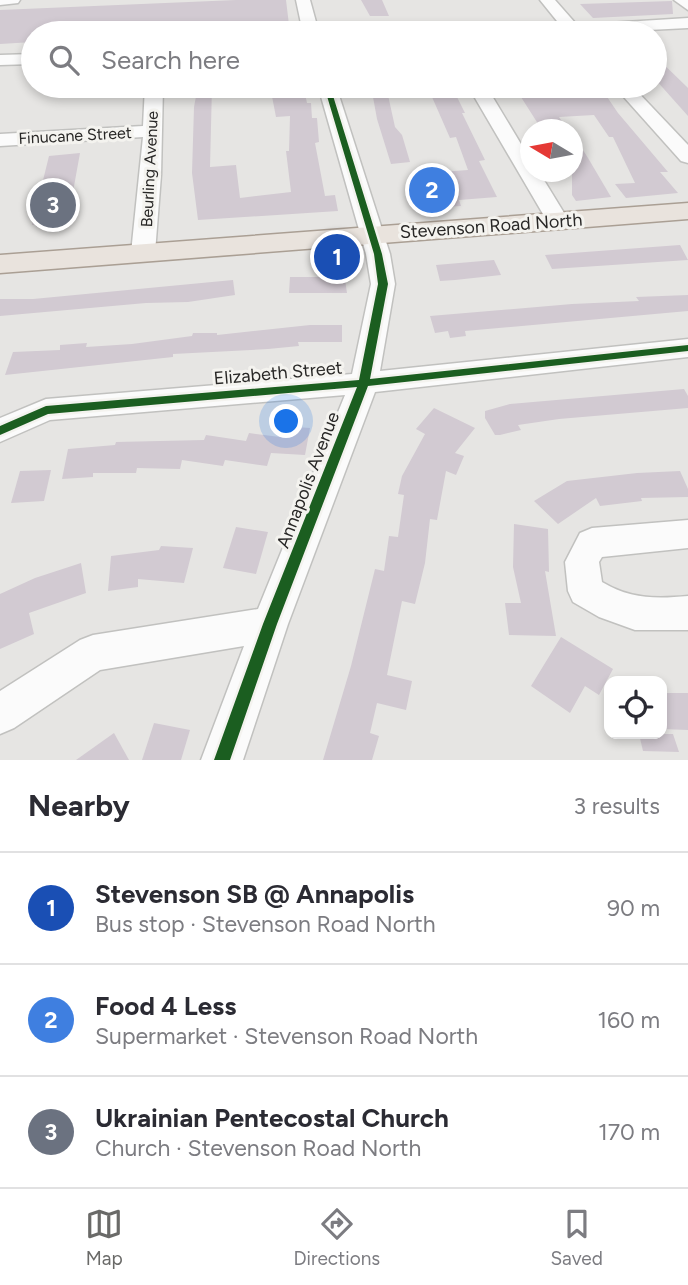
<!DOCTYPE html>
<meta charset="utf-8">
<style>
body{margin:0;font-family:Figtree,sans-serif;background:#f2f2f3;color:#2b2b33}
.controls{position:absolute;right:21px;bottom:21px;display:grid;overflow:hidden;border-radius:14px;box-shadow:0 4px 10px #0003}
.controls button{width:63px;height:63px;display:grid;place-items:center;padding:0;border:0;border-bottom:2px solid #e1e1e2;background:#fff;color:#2b2b33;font:35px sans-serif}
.compass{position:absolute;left:520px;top:119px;width:63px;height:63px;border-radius:50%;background:#fff;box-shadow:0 4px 10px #0003;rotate:280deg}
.you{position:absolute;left:287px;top:422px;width:24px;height:24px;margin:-18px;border:5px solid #fff;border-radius:50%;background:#1a73e8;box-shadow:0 0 0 10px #1a73e833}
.badge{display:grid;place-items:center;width:46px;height:46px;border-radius:50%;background:#6a6a68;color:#fff;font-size:23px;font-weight:700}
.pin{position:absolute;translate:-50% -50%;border:4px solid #fff;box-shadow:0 2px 7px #0006}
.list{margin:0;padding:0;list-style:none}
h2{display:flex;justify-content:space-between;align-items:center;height:91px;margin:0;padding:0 28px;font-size:30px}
h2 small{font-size:23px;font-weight:400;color:#7c7c81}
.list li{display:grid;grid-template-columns:46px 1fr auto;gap:21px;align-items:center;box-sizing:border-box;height:112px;padding:0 28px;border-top:2px solid #e1e1e2}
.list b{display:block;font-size:26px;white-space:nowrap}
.list p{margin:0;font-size:23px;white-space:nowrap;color:#7c7c81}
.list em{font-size:23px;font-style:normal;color:#7c7c81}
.icon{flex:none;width:38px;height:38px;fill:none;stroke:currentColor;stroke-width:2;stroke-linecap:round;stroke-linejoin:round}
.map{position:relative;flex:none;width:688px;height:760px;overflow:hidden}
.search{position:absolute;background:#fff;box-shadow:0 4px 10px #0003;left:21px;right:21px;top:21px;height:77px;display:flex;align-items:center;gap:18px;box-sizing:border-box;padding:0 24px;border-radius:38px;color:#7c7c81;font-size:26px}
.sheet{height:427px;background:#fff}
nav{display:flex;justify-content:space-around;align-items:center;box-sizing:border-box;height:98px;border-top:2px solid #e1e1e2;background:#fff;font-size:19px;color:#7c7c81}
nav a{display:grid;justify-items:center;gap:4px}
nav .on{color:#6a6a68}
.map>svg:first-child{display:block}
.building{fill:#d2cad2}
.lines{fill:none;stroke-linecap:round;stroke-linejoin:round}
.minor-casing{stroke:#c1c1bf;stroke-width:3}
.major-casing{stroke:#aa9f94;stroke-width:3}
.minor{fill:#fbfbfb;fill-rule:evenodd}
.major{fill:#e9e3dd;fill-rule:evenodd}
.cycleway-casing{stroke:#f4f3ef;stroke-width:5}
.cycleway{fill:#1b5e20;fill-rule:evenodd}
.labels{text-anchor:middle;stroke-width:6;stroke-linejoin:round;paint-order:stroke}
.far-street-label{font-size:16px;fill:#282726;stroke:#f4f3ef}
.street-label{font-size:18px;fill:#282726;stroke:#f4f3ef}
</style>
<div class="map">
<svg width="688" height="760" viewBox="0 0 688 760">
<rect width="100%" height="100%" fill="#e6e5e3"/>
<!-- building -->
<g class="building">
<polygon points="236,0 286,0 290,33 33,33 33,42 0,44 0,10"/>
<polygon points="361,0 382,0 389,16 370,16"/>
<polygon points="672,1 673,14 593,18 580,4"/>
<polygon points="655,56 688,88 688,116 655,79"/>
<polygon points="198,86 212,86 210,167 236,165 240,198 291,192 286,151 289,151 290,116 276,117 270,86 304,89 307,103 311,103 312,118 317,118 319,142 315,143 325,196 335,195 338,211 198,220 192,173 194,107"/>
<polygon points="371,86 386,86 395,127 402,135 410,162 391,164 377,119"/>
<polygon points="514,86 538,86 543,92 601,88 618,113 668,172 660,172 678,193 626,198 615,184 635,183 613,137 609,137 594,115 559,117 568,130 542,130"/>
<polygon points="452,87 465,113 462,113 485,160 479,161 497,197 459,200 461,206 426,208 413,174 468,170 456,137 450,138 432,97 436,96 432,88"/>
<polygon points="572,133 588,158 611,197 576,201 572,195"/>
<polygon points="80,153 67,225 36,227 37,224 32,225 49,156"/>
<polygon points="680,245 688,260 552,269 545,255"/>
<polygon points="494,260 501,275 455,280 440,281 436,265"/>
<polygon points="344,273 347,293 289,293 290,277 323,277 323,274"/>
<polygon points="233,280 235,295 188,302 146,303 0,316 0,299 33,299"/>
<polygon points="688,295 688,311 465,331 466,336 450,338 448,331 435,333 430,316 572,304 639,301 636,297"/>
<polygon points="310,325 342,325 342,342 298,342 299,346 268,349 173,354 173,357 5,375 13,352 60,350 60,345 87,343 86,347 132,344 192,336 193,333 217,333 217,335"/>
<polygon points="684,389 688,396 688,408 559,419 518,425 521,430 500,435 495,435 485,418 485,411 510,404"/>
<polygon points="434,408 475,428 455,453 464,456 456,475 446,471 437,520 430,519 425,563 415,604 402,601 387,675 412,681 406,710 377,703 370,733 379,736 372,760 323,760 351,666 375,569 384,571 389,536 398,537 404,495 398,494 402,476 425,434 416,429"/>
<polygon points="282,426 310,428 305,455 271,453 267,466 225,460 223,466 182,460 180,469 137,468 136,473 93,473 93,477 62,479 68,449 115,445 116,442 204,440 206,435 246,441 249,433 280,437"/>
<polygon points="51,470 44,501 11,503 20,471"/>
<polygon points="680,471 688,489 688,497 641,498 642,501 600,506 596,498 558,524 534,501 567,481 637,473"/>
<polygon points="514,524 548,529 549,572 545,571 556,636 509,635 505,603 521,603 513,567"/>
<polygon points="236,527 268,532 256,574 223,568"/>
<polygon points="161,546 193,548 184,583 138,579 138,587 108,591 111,556 159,550"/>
<polygon points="81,563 86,593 29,613 34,634 0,649 0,594 35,578"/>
<polygon points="561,637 613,669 599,695 585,686 570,713 531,686"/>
<polygon points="662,693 688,693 688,730 662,729"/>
<polygon points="154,723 190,730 181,760 142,760"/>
<polygon points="114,733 129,760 76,760"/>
<polygon points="639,734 673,734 679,752 643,751"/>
</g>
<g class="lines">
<!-- minor casing -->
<g class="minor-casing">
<g id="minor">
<polygon points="0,0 20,0 18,3 0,5"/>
<polygon points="296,0 310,0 319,33 303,33"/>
<polygon points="540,0 555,0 577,25 688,18 688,28 589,33 506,33 514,28 561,26"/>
<polygon points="674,0 688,0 688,10"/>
<polygon points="33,54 33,64 0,65 0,55"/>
<polygon points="145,86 163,86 161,175 155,253 151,258 135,258 131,253 143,137 0,146 0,134 143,126"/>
<polygon points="318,86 336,86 390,254 395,284 380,371 688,339 688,357 375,392 288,624 243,760 201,760 244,646 100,670 14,728 0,734 0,691 80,640 93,635 258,609 345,395 50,420 0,442 0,418 46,399 352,374 371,284 366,254"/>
<polygon points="468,86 486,86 530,159 530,172 539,172 569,221 566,226 550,226"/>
<polygon points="614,86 632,86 688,145 688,163 681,161"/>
<path d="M688,520V548L602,557L599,562L602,582C630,599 656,599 688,596V630H635L599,617L573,602L568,591L565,562L580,533L592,528Z"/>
</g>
</g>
<!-- major casing -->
<g class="major-casing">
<polygon id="major" points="688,203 688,219 0,273 0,255"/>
</g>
<!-- minor -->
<use href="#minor" class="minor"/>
<!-- major -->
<use href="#major" class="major"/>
<!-- cycleway casing -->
<g class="cycleway-casing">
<polygon id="cycleway" points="324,86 330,86 382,254 388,284 370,379 688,345 688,351 368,386 277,624 230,760 214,760 263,624 357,387 48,414 0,435 0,426 46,406 359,380 378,284 374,254"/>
</g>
<!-- cycleway -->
<use href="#cycleway" class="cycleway"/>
</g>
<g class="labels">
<!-- far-street labels -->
<g class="far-street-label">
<text transform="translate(75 135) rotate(-3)" y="6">Finucane Street</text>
<text transform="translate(149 169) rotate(-87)" y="6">Beurling Avenue</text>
</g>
<!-- street labels -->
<g class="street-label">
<text transform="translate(491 226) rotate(-4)" y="6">Stevenson Road North</text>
<text transform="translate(278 373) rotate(-5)" y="6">Elizabeth Street</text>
<text transform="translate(308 480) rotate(-69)" y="6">Annapolis Avenue</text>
</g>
</g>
</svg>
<div class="controls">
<button><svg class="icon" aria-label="locate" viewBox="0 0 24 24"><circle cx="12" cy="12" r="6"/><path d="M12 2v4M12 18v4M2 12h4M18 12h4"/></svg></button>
</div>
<svg class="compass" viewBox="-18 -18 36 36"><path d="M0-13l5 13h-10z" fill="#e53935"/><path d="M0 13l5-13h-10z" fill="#7c7c81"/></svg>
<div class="you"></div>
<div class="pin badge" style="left:337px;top:257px;background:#1a4fb4">1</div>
<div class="pin badge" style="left:432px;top:190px;background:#3f7fe0">2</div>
<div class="pin badge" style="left:53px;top:205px;background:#6b7280">3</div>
<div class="search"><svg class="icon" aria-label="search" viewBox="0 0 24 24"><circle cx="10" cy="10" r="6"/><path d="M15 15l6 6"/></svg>Search here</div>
</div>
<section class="sheet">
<h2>Nearby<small>3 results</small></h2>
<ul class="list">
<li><span class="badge" style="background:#1a4fb4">1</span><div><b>Stevenson SB @ Annapolis</b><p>Bus stop · Stevenson Road North</p></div><em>90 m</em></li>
<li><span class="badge" style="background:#3f7fe0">2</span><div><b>Food 4 Less</b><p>Supermarket · Stevenson Road North</p></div><em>160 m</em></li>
<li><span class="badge" style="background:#6b7280">3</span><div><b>Ukrainian Pentecostal Church</b><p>Church · Stevenson Road North</p></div><em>170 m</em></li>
</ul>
</section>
<nav>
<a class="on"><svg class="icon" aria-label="map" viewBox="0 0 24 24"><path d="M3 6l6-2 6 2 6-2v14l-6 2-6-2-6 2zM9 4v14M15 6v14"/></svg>Map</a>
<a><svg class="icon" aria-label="directions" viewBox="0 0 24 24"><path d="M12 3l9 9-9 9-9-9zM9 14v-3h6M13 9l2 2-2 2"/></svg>Directions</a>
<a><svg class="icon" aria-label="saved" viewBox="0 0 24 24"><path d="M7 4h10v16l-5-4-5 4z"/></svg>Saved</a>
</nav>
